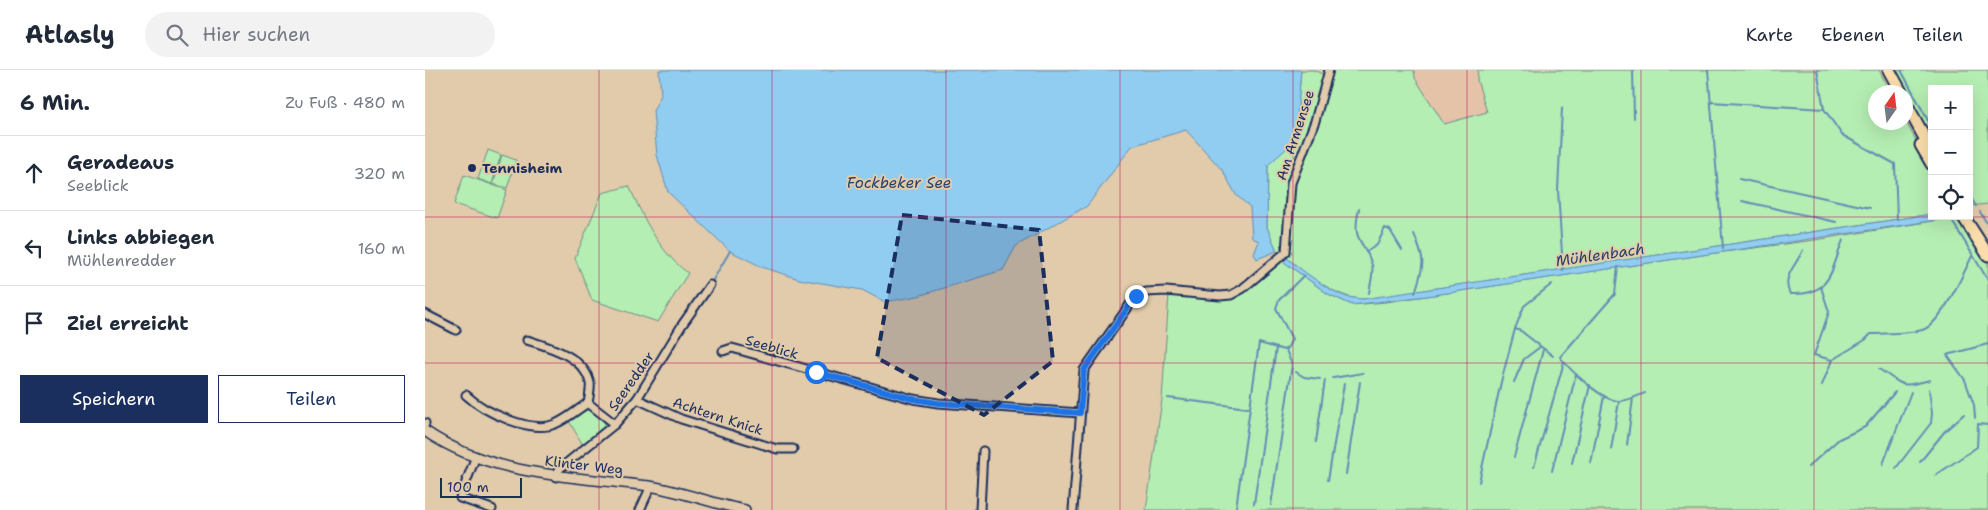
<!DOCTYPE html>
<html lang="de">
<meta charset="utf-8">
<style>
body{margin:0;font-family:"Shantell Sans",sans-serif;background:#f2f2f3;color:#1f2937}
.controls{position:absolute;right:15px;top:15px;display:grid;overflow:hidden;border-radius:0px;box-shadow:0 5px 20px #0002}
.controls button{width:45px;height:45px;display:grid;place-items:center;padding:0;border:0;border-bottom:1px solid #e0e1e3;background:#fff;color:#1f2937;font:25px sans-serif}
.compass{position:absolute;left:1443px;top:15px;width:45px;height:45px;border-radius:50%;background:#fff;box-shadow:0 5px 20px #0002;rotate:14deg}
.scale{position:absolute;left:15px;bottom:12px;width:82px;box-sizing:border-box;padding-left:5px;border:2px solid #1b2f5e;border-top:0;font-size:14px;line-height:18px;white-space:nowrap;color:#1b2f5e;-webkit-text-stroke:4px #e1cbaa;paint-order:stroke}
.stop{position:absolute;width:15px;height:15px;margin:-11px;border:4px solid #1a73e8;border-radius:50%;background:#fff}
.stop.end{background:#1a73e8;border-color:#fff;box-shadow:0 1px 5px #0008}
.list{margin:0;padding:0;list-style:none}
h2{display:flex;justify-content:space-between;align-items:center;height:65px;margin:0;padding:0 20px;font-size:21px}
h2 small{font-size:16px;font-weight:400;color:#747a83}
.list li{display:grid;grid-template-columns:32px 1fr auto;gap:15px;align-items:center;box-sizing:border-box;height:75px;padding:0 20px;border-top:1px solid #e0e1e3}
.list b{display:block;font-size:19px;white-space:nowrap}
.list p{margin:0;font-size:16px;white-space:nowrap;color:#747a83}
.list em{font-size:16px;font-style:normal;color:#747a83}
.actions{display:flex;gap:10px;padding:15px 20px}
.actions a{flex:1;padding:11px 0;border:1px solid #1b2f5e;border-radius:0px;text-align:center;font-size:18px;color:#1b2f5e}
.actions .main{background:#1b2f5e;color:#fff}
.icon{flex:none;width:28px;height:28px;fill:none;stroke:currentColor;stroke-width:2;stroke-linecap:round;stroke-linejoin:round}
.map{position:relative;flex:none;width:1563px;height:440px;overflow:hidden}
header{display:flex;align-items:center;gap:30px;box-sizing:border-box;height:70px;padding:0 25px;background:#fff;border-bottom:1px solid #e0e1e3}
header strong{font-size:24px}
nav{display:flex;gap:28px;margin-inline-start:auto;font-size:18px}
.search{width:350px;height:45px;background:#f2f2f3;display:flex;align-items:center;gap:12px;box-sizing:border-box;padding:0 18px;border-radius:28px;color:#747a83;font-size:19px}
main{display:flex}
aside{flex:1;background:#fff}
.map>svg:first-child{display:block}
.built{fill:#e4c3a9}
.green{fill:#b5eeb2;stroke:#688e88}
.water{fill:#91ccf1;stroke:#628db6}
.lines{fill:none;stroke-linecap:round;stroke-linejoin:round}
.stream{stroke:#628db6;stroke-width:2}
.minor-casing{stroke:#1b2f5e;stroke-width:11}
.tertiary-casing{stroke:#1b2f5e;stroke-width:12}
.trunk-casing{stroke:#1b2f5e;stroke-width:15}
.minor{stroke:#e1cbaa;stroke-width:7}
.tertiary{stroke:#e1cbaa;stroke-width:9}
.trunk{stroke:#faddab;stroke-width:11}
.route{stroke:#1a73e8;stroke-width:6}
.marked{fill:#1b2f5e;fill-opacity:0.2;stroke:#1b2f5e;stroke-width:4;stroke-dasharray:10 6;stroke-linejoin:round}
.grid{fill:none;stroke:#c2185b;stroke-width:1;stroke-opacity:0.55}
.poi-dot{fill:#1b2f5e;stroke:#e1cbaa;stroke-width:2}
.labels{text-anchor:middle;stroke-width:4;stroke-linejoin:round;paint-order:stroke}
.street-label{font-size:14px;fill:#1b2f5e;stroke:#e1cbaa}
.poi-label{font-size:14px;font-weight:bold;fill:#1b2f5e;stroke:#e1cbaa;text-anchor:start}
.water-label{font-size:15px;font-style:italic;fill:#273f6d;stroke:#e1cbaa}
</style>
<header>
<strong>Atlasly</strong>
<div class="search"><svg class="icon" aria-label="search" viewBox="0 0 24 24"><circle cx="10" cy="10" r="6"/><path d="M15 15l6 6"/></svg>Hier suchen</div>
<nav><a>Karte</a><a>Ebenen</a><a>Teilen</a></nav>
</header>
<main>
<aside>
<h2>6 Min.<small>Zu Fuß · 480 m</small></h2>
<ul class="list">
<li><svg class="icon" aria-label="ahead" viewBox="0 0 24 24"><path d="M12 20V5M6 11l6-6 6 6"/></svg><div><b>Geradeaus</b><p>Seeblick</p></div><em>320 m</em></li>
<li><svg class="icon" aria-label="left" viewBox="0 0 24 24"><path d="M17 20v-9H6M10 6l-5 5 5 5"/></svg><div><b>Links abbiegen</b><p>Mühlenredder</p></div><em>160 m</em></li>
<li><svg class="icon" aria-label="arrive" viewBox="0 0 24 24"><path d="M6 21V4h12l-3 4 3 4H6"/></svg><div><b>Ziel erreicht</b></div></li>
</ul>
<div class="actions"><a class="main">Speichern</a><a>Teilen</a></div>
</aside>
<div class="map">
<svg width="1563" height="440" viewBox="0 0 1563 440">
<rect width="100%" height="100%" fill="#e1cbaa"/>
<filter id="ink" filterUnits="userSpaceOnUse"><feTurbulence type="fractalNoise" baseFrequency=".02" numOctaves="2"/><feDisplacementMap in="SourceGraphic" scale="10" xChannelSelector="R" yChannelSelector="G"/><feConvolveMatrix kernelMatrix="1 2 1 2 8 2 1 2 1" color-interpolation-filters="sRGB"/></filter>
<g filter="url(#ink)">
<!-- built -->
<polygon class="built" points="989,0 1053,0 1052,10 1062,42 1019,55 990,8"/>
<!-- green -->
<g class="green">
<polygon points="876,0 889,0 899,5 888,50 863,112 860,181 852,181 842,157 843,94 870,71"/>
<path d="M905,0H989L990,8L1019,54L1062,42L1052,10L1053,0H1454L1465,22H1450V52H1481L1507,100V144L993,221C975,224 954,230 935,229C910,227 877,202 859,185L868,113Z"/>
<polygon points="1470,0 1563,0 1563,134 1544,136 1544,19 1507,19 1507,71 1486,35"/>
<polygon points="63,80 76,85 67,114 53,109"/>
<polygon points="77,85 91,90 82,118 68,114"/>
<polygon points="39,105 82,120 72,148 29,134"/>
<path d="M204,116C219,149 234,182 263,203L233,252L167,230L150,188L177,123Z"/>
<polygon points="1533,147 1563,193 1563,440 721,440 737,330 744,224 807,228 855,189 903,224 927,235 961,232 1284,184 1390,170"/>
<polygon points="161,340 167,340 178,349 180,355 178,361 158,375 144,351"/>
</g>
<!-- water -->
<g class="water">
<polygon points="234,0 876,0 870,71 843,95 842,157 852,181 832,189 829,184 834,171 827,168 825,137 811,125 798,101 761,60 707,76 662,136 591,176 578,200 493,226 460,232 437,220 374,209 337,197 305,181 243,122 232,85 228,41 236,25"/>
<path d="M1507,144V146L1533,147L1002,226L927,235L903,224L855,189L859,185C873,198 904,221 922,227C927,228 933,228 938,229Z"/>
</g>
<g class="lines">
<!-- stream -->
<g class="stream">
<polyline points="1208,0 1209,48"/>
<polyline points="1283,0 1298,178"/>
<polyline points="1392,0 1399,39 1417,65 1470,94 1472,150"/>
<polyline points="1476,0 1507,58"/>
<polyline points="1286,32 1399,39"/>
<polyline points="1137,38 1133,120 1138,200"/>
<polyline points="1314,109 1445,138"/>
<polyline points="1544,125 1551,136"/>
<polyline points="1317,131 1411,152"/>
<path d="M934,139C926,174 939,168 947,195C949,202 945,215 944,223"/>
<polyline points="1555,142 1563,155"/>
<polyline points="1524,146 1563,210"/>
<path d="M989,164C1001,193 999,194 990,223"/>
<path d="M1378,180C1371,196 1356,207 1365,224C1406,226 1406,201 1418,170"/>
<polyline points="941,182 952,175 960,158 965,160 977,180"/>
<path d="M1193,197L1190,224L1135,287C1145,300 1177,331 1194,331C1202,331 1213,326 1220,323"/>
<polyline points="288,210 305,181"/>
<polyline points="1396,217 1404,242 1389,285 1407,290"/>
<polyline points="1090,259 1096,261 1128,286"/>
<path d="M1454,299C1480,316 1474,318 1505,310"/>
<polyline points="871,302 879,307 895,309"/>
<polyline points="908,308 938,303"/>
<polyline points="1089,312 1099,289 1115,277"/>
<path d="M1397,315L1407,290L1440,270L1446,264C1462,263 1482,264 1497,260C1515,256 1539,203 1547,186"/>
<polyline points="743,328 823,338"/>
<polyline points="1550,348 1549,335 1540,310 1522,285 1563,274"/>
<polyline points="891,372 900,310"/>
<polyline points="1202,375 1208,328"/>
<polyline points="1186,380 1194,331"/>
<polyline points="1089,387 1118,280"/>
<polyline points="1495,392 1520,361 1539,344"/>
<polyline points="1147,393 1165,315"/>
<polyline points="1166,393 1179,326"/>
<polyline points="1458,394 1486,322"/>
<polyline points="1109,397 1139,292"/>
<polyline points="1383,397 1414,369 1440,357 1470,322"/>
<polyline points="1471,398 1506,353 1507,343 1504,319"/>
<polyline points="1127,401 1151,304"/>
<polyline points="921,404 935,312"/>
<polyline points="1511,405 1552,377 1553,354 1563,355"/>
<polyline points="903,410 919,314"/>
<polyline points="1054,412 1076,312 1090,259 1099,236 1127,214"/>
<polyline points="829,434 851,278"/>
<polyline points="846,435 867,295 861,280"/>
<polyline points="811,438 834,273 859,280 863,277 867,269 851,238 854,230 879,205"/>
</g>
<!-- minor casing -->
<g class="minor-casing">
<g id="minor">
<polyline points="0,244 31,260"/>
<polyline points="298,281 307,278 488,329 513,333 655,343"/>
<path d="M41,325C59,342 106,364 130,354C142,349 153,339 163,333C164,327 166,318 165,313C159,286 124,277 102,270"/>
<polyline points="212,329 256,349 352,379 368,379"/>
<polyline points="163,333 190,354"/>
<polyline points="0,353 0,354"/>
<polyline points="51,386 35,428 67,439"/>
<polyline points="131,407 133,400 190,354 212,329 257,255 285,215"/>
<polyline points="215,440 226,416"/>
<polyline points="555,440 558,381"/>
<polyline points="648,440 659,300 711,226 721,222 741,221 795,226 806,225 817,219 861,182 866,113 890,51 904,0"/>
</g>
</g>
<!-- tertiary casing -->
<g class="tertiary-casing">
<path id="tertiary" d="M0,361C67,407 147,406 224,416C256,421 288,434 320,440"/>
</g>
<!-- trunk casing -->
<g class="trunk-casing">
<g id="trunk">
<polyline points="1464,0 1476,22"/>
<polyline points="1480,32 1507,81"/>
<polyline points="1496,75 1507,94"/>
<polyline points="1538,146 1563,185"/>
</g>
</g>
<!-- minor -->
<use href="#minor" class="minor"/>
<!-- tertiary -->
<use href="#tertiary" class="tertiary"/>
<!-- trunk -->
<use href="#trunk" class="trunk"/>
</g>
</g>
<g class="lines" filter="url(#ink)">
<!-- route -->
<polyline class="route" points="391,302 488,329 513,333 655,343 659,300 711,226"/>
</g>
<!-- marked area -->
<path class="marked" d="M477,145L614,160L628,291L559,345L452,288Z"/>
<!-- grid -->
<path class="grid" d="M174,0V440M347,0V440M521,0V440M695,0V440M868,0V440M1042,0V440M1216,0V440M1389,0V440M0,147H1563M0,293H1563"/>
<!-- markers -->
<circle class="poi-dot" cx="47" cy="98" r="5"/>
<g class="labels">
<!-- street labels -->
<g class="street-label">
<text transform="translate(870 65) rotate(-72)" y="5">Am Armensee</text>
<text transform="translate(347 277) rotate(16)" y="5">Seeblick</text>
<text transform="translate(206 311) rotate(-55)" y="5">Seeredder</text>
<text transform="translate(293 346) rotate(18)" y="5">Achtern Knick</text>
<text transform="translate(159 395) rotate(7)" y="5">Klinter Weg</text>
</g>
<!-- poi labels -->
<g class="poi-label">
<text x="57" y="103">Tennisheim</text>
</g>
<!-- water labels -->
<g class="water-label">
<text x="474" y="118">Fockbeker See</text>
<text transform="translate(1175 185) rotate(-8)" y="5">Mühlenbach</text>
</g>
</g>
</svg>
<div class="controls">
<button>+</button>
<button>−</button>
<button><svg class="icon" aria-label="locate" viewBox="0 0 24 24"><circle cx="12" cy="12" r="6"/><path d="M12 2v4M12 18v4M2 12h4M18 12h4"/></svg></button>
</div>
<svg class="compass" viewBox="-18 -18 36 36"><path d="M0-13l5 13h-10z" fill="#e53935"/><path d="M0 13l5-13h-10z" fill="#747a83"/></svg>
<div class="scale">100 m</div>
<div class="stop" style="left:391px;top:302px"></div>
<div class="stop end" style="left:711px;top:226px"></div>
</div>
</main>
